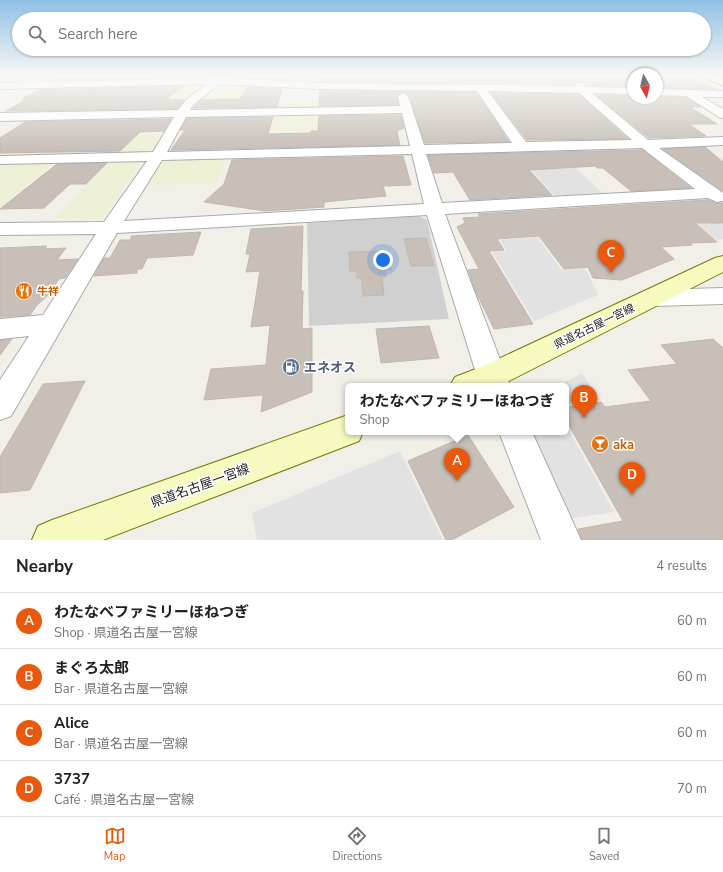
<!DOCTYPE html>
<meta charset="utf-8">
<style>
body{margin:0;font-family:"Nunito Sans","Noto Sans JP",sans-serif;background:#f6f6f6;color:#202124}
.compass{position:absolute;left:627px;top:68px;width:36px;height:36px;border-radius:50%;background:#fff;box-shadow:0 1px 3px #0004;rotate:172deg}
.you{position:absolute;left:383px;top:260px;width:14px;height:14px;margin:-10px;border:3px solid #fff;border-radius:50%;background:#1a73e8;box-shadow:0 0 0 6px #1a73e833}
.badge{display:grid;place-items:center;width:26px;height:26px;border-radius:50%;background:#ea580c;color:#fff;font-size:13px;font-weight:700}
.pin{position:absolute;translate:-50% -33px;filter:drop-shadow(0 1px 2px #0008)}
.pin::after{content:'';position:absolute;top:21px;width:14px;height:12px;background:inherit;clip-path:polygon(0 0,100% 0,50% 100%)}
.popup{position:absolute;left:345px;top:383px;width:224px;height:52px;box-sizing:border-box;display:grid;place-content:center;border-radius:6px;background:#fff;filter:drop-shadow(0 1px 3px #0005);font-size:13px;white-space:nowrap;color:#757577}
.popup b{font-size:15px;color:#202124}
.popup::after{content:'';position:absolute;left:50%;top:100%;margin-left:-8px;border:8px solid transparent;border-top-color:#fff}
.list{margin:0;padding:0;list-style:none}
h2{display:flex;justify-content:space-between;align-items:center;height:52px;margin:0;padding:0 16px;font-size:17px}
h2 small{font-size:13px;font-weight:400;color:#757577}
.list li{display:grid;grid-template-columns:26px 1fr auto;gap:12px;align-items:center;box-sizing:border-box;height:56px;padding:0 16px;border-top:1px solid #e0e0e0}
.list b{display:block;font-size:15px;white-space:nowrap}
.list p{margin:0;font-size:13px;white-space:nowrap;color:#757577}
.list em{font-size:13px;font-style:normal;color:#757577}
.icon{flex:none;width:22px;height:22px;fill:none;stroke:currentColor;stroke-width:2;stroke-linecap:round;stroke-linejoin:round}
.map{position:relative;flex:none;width:723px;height:540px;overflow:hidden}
.search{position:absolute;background:#fff;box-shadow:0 1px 3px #0004;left:12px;right:12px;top:12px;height:44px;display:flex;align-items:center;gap:10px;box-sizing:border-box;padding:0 14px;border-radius:22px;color:#757577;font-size:15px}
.sheet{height:276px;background:#fff}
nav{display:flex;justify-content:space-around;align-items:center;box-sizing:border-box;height:56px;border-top:1px solid #e0e0e0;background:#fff;font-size:11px;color:#757577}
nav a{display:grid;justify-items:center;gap:2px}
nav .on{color:#ea580c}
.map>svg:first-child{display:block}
.religious{fill:#d0d0d0}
.farmland{fill:#eef0d5}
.parking{fill:#e2e2e2}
.building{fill:#c7bfb8;stroke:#c4b6ab}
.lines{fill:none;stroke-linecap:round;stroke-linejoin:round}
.street-casing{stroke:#a9a9a9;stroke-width:2}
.secondary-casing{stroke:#707d05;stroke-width:2}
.street{fill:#fff;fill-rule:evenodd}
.secondary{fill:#f7fabf;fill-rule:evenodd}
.labels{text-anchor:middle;stroke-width:3;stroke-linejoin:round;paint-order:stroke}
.food-label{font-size:11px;font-weight:bold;fill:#c56008;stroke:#fff;text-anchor:start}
.street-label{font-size:11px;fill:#222;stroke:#fff}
.near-service-label{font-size:13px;font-weight:bold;fill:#4e5e75;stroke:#fff;text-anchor:start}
.near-food-label{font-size:13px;font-weight:bold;fill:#c56008;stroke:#fff;text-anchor:start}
.near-street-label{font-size:13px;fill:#222;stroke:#fff}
</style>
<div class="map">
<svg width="723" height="540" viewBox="0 0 723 540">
<rect width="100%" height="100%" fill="#f2efe9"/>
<!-- religious -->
<polygon class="religious" points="418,216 427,220 449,319 309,326 307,223"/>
<!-- farmland -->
<g class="farmland">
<polygon points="0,75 29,75 12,84 0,84"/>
<polygon points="203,84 203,85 190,96 160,97 145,112 114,113 146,85"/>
<polygon points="222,84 247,85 238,99 201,99 217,85"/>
<polygon points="341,88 391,89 394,90 396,97 341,102 342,108 284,109 287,99 341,98"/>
<polygon points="323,113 322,130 249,132 256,115"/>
<polygon points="161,134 149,151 105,153 124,135"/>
<polygon points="226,158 217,183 149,185 162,162 168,160"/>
<polygon points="111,161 141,161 105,215 99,219 53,219"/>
<polygon points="55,163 0,207 0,164"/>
</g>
<!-- parking -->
<g class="parking">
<polygon points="576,168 603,194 556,197 531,170"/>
<polygon points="723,223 723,239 718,241 697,224"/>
<polygon points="537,237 562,270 585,268 598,295 534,321 492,252 507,251 500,240"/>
<polygon points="582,373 600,400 566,405 566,386 558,386"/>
<polygon points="566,425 614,512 568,519 527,432 566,432"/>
<polygon points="400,451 443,540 257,540 252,513"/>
</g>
<!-- building -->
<g class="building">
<polygon points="65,75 199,75 196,77 56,80"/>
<polygon points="256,75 286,75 285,80 254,78"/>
<polygon points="320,75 633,75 633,86 586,86 583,82 575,82 574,84 320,82"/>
<polygon points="657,75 679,75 718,89 657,88"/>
<polygon points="184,86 166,99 184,100 177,109 6,111 27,99 22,99 39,90"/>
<polygon points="248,87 282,89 277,107 193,108 201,100 240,99"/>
<polygon points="320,90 476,92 509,142 425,143 409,96 404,92 397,95 398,105 319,106"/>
<polygon points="491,93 578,94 628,139 527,140"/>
<polygon points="596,95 633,95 633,98 657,98 657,96 686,97 701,107 690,107 717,124 689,124 706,136 649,138"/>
<polygon points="401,115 404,128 397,131 400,145 171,150 185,130 180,130 187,118 273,117 268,134 310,133 311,131 318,131 319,116"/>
<polygon points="171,119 164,131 140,132 120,151 0,153 0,138 25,122"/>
<polygon points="705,147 723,162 723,191 663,149"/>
<polygon points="642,150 691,188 631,191 603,168 597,168 596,166 529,170 552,195 470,200 453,172 434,173 428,155"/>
<polygon points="403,156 411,185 383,186 386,196 324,202 324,207 265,211 204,202 224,184 232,160"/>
<polygon points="107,163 86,184 70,184 44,208 0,209 57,164"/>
<polygon points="708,200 716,203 723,203 723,223 695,223 717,242 689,243 692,245 661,247 674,259 622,280 593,278 588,267 564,269 539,236 497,239 504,250 489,251 533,324 494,329 475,290 468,270 479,269 457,227 465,223 463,218 480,217 478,214"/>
<polygon points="303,226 301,291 303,291 302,329 312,328 312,392 261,412 263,395 204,400 211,369 266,365 270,325 251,327 260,271 246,272 250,254 246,254 251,229"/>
<polygon points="201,232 193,255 147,258 142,269 137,269 137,273 94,276 104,258 110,258 120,240 131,240 131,236"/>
<polygon points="426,238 434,266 411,266 404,239"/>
<polygon points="47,246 44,249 66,248 57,260 78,259 65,278 59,279 47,296 37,305 30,315 0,317 0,248"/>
<polygon points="388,251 391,270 385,270 386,277 382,277 384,295 363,296 362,278 357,278 357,271 350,271 349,252"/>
<polygon points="429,326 439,358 381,363 376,329"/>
<polygon points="12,339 0,355 0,340"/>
<polygon points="713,339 723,348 723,540 582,540 578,529 623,521 566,420 566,407 601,402 605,407 651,401 628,370 677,364 661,345"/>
<polygon points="85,381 30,490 0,493 0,457 43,384"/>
<polygon points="468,435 514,507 452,540 446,540 408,461"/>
</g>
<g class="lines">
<!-- street casing -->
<g class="street-casing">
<g id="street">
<path d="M220,75L223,76L225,78L320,83L575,86V83H583L585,87L633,88V94L592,93L648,140L723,137V145L659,148L723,193V201L717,202L708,198L445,214L510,386H480L427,215L117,233L11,416L0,420V380L29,336L0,339V319L43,315L96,234L0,235V223L104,222L147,161L0,164V156L153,152L174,117L0,121V113L178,110L186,100L206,84L0,89V83L214,78ZM219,84L320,89L477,91L512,143L424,145L408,96L403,93L398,96L400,106L190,110L194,104ZM488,91L579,93L632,140L526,142ZM402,113L410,146L167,152L186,117ZM642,148L695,189L442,203L426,154ZM412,154L424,204L124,221L162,160Z"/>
<polygon points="657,89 723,91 723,97 702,97 723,109 723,118 719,117 686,96 657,95"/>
<polygon points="723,288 723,304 653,306 645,304 641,298 645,292 653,290"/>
<polygon points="499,432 532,432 581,540 541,540"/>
</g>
</g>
<!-- secondary casing -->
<g class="secondary-casing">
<g id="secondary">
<polygon points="698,75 712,75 723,79 723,85 700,77"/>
<polygon points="723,256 723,272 501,385 450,386 455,377 481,367 715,258"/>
<polygon points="348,415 348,432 363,432 359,441 103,540 32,540 38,526 52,520"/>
</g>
</g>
<!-- street -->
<use href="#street" class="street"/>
<!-- secondary -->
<use href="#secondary" class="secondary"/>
</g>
<!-- sky -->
<linearGradient id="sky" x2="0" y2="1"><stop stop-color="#8fc0e4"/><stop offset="0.5" stop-color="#f9f8f5"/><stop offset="1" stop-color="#f9f8f5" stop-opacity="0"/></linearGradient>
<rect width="723" height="151" fill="url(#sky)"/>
<!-- icons -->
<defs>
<g id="restaurant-disc" transform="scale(0.9)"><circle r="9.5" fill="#e8710a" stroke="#fff"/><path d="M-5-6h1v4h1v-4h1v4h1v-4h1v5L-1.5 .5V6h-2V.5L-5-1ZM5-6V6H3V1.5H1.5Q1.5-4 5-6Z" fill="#fff"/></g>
<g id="fuel-disc" transform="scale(0.9)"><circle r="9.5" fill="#5c6f8a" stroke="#fff"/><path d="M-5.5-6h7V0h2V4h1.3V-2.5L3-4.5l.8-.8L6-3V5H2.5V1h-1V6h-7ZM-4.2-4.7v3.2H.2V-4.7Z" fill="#fff"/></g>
<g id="bar-disc" transform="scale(0.9)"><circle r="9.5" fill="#e8710a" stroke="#fff"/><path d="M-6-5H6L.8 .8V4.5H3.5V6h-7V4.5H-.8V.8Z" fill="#fff"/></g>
</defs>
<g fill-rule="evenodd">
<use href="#restaurant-disc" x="24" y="291"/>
<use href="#fuel-disc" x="291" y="367"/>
<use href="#bar-disc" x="600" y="444"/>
</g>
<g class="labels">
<!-- food labels -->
<g class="food-label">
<text x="37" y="295">牛祥</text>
</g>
<!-- street labels -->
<g class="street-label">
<text transform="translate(594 326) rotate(-26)" y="4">県道名古屋一宮線</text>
</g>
<!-- near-service labels -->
<g class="near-service-label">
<text x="304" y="372">エネオス</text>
</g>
<!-- near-food labels -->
<g class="near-food-label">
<text x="613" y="449">aka</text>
</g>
<!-- near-street labels -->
<g class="near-street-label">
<text transform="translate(200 485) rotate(-20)" y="5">県道名古屋一宮線</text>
</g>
</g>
</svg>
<svg class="compass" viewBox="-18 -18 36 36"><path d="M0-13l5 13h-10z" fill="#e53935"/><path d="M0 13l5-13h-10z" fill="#757577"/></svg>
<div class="you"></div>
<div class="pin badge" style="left:457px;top:481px">A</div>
<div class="popup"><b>わたなべファミリーほねつぎ</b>Shop</div>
<div class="pin badge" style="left:584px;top:418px">B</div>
<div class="pin badge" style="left:611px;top:273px">C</div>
<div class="pin badge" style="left:632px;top:495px">D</div>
<div class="search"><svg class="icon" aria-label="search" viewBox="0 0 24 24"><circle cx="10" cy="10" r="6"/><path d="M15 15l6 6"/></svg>Search here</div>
</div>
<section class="sheet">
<h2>Nearby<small>4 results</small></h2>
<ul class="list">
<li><span class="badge">A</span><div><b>わたなべファミリーほねつぎ</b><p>Shop · 県道名古屋一宮線</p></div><em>60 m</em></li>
<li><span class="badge">B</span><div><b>まぐろ太郎</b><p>Bar · 県道名古屋一宮線</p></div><em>60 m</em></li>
<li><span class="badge">C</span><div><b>Alice</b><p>Bar · 県道名古屋一宮線</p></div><em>60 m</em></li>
<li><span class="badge">D</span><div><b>3737</b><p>Café · 県道名古屋一宮線</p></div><em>70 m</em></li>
</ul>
</section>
<nav>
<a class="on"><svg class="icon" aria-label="map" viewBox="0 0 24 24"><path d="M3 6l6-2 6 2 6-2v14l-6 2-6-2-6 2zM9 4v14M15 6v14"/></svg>Map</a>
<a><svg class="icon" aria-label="directions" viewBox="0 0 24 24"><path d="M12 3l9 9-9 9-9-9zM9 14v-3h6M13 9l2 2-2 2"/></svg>Directions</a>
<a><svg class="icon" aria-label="saved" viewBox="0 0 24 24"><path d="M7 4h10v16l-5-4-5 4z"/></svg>Saved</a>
</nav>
